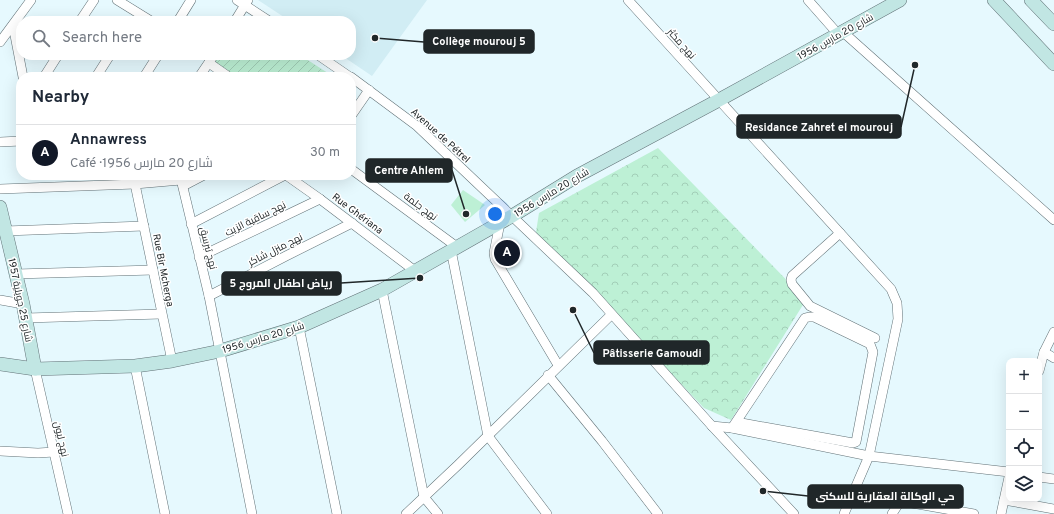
<!DOCTYPE html>
<meta charset="utf-8">
<style>
body{margin:0;font-family:Overpass,Cairo,sans-serif;background:#f6f6f7;color:#1f2937}
.controls{position:absolute;right:12px;bottom:12px;display:grid;overflow:hidden;border-radius:8px;box-shadow:0 4px 16px #0002}
.controls button{width:36px;height:36px;display:grid;place-items:center;padding:0;border:0;border-bottom:1px solid #e0e1e3;background:#fff;color:#1f2937;font:20px sans-serif}
.you{position:absolute;left:495px;top:214px;width:14px;height:14px;margin:-10px;border:3px solid #fff;border-radius:50%;background:#1a73e8;box-shadow:0 0 0 6px #1a73e833}
.badge{display:grid;place-items:center;width:26px;height:26px;border-radius:50%;background:#111827;color:#fff;font-size:13px;font-weight:700}
.pin{position:absolute;translate:-50% -50%;border:2px solid #fff;box-shadow:0 1px 4px #0006}
.list{margin:0;padding:0;list-style:none}
h2{display:flex;justify-content:space-between;align-items:center;height:52px;margin:0;padding:0 16px;font-size:17px}
h2 small{font-size:13px;font-weight:400;color:#747a83}
.list li{display:grid;grid-template-columns:26px 1fr auto;gap:12px;align-items:center;box-sizing:border-box;height:56px;padding:0 16px;border-top:1px solid #e0e1e3}
.list b{display:block;font-size:15px;white-space:nowrap}
.list p{margin:0;font-size:13px;white-space:nowrap;color:#747a83}
.list em{font-size:13px;font-style:normal;color:#747a83}
.icon{flex:none;width:22px;height:22px;fill:none;stroke:currentColor;stroke-width:2;stroke-linecap:round;stroke-linejoin:round}
.map{position:relative;flex:none;width:1054px;height:514px;overflow:hidden}
.search{position:absolute;background:#fff;box-shadow:0 4px 16px #0002;left:16px;top:16px;width:340px;height:44px;display:flex;align-items:center;gap:10px;box-sizing:border-box;padding:0 14px;border-radius:16px;color:#747a83;font-size:15px}
.panel{position:absolute;background:#fff;box-shadow:0 4px 16px #0002;left:16px;top:72px;width:340px;height:108px;border-radius:16px}
.map>svg:first-child{display:block}
.built{fill:#d1edf4}
.grass{fill:#bdf0d5}
.forest{fill:url(#forest-crowns)}
.garden{fill:url(#garden-furrows)}
.lines{fill:none;stroke-linecap:round;stroke-linejoin:round}
.street-casing{stroke:#627277;stroke-width:10}
.secondary-casing{stroke:#627277;stroke-width:14}
.street{stroke:#fff;stroke-width:9}
.secondary{stroke:#c1e6e3;stroke-width:13}
.labels{text-anchor:middle;stroke-width:3;stroke-linejoin:round;paint-order:stroke}
.street-label{font-size:10px;fill:#202729;stroke:#fff}
.leader{fill:none;stroke:#202729;stroke-width:1.5}
.callout-dot{fill:#202729;stroke:#fff;stroke-width:1.5}
.callout{fill:#202729;stroke:#202729;stroke-width:1.5}
.callout-label{font-size:11px;text-anchor:middle;font-weight:bold;fill:#fff}
</style>
<div class="map">
<svg width="1054" height="514" viewBox="0 0 1054 514">
<defs>
<pattern id="forest-crowns" width="20" height="18" patternUnits="userSpaceOnUse"><rect width="20" height="18" fill="#bdf0d5"/><path d="M2 6a3 3 0 1 1 6 0M12 15a3 3 0 1 1 6 0" fill="none" stroke="#a2ceb7"/></pattern>
<pattern id="garden-furrows" width="10" height="10" patternUnits="userSpaceOnUse"><rect width="10" height="10" fill="#bdf0d5"/><path d="M-1 1l2-2M0 10L10 0M9 11l2-2" fill="none" stroke="#a2ceb7"/></pattern>
</defs>
<rect width="100%" height="100%" fill="#e6f9fe"/>
<!-- built -->
<polygon class="built" points="258,0 427,0 372,76 341,55 351,55 351,21 290,21"/>
<!-- grass -->
<polygon class="grass" points="463,190 485,205 465,222 451,205"/>
<!-- forest -->
<polygon class="forest" points="658,148 806,300 731,420 704,408 536,232 539,213"/>
<!-- garden -->
<polygon class="garden" points="215,55 300,55 334,77 233,77 212,60"/>
<g class="lines">
<!-- street casing -->
<g class="street-casing">
<g id="street">
<polyline points="117,0 151,21"/>
<polyline points="237,0 269,21"/>
<polyline points="628,0 891,289 897,303 898,319 869,456 844,514"/>
<polyline points="808,0 838,34"/>
<polyline points="80,21 94,0"/>
<polyline points="178,21 191,0"/>
<polyline points="235,21 248,0"/>
<polyline points="13,25 23,77"/>
<polyline points="843,32 1054,220"/>
<polyline points="0,42 31,0"/>
<polyline points="318,55 350,77"/>
<polyline points="209,63 229,77"/>
<polyline points="44,77 58,55"/>
<polyline points="96,77 110,55"/>
<polyline points="144,77 158,55"/>
<polyline points="199,77 214,55"/>
<polyline points="351,77 417,126 593,293 712,426 794,514"/>
<polyline points="351,116 369,90"/>
<polyline points="0,142 21,141"/>
<polyline points="351,169 457,247"/>
<polyline points="180,175 209,296 252,514"/>
<polyline points="286,175 320,199 415,271"/>
<polyline points="135,184 172,361"/>
<polyline points="183,186 204,175"/>
<polyline points="0,189 135,184 181,180"/>
<polyline points="500,223 494,253 495,259 558,365"/>
<polyline points="191,224 285,175"/>
<polyline points="5,231 144,226"/>
<polyline points="840,233 792,276 791,280 792,284 810,306 875,338"/>
<polyline points="451,250 488,436 547,514"/>
<polyline points="199,257 320,199"/>
<polyline points="16,274 153,270"/>
<polyline points="382,290 424,497 438,514"/>
<polyline points="209,296 286,256 352,223"/>
<polyline points="0,300 23,304"/>
<polyline points="26,318 161,314"/>
<polyline points="299,327 337,514"/>
<polyline points="1044,352 1054,358"/>
<polyline points="135,366 165,514"/>
<polyline points="35,369 68,514"/>
<polyline points="1039,371 1044,352 1054,332"/>
<polyline points="548,375 602,441 658,514"/>
<polyline points="712,426 732,428 869,456 1009,472"/>
<polyline points="732,428 805,318 809,317 814,317 870,344 873,352 856,442 853,443 736,422"/>
<polyline points="0,451 38,453 54,452"/>
<polyline points="1039,477 1054,479"/>
<polyline points="1004,500 1054,509"/>
<polyline points="406,514 458,465 611,315"/>
<polyline points="892,514 899,503 906,502 974,514"/>
<polyline points="1001,514 1009,477"/>
</g>
</g>
<!-- secondary casing -->
<g class="secondary-casing">
<g id="secondary">
<polyline points="994,0 1054,64"/>
<polyline points="1031,0 1054,24"/>
<polyline points="0,207 23,304 35,369"/>
<polyline points="0,364 35,369 135,366 172,361 220,351 299,327 382,290 512,216 577,176 719,100 900,0"/>
</g>
</g>
<!-- street -->
<use href="#street" class="street"/>
<!-- secondary -->
<use href="#secondary" class="secondary"/>
</g>
<g class="labels">
<!-- street labels -->
<g class="street-label">
<text transform="translate(835 36) rotate(-29)" y="4">شارع 20 مارس 1956</text>
<text transform="translate(682 43) rotate(48)" y="4">نهج مكثر</text>
<text transform="translate(441 135) rotate(42)" y="4">Avenue de Pétrel</text>
<text transform="translate(551 192) rotate(-31)" y="4">شارع 20 مارس 1956</text>
<text transform="translate(421 206) rotate(37)" y="4">نهج جلمة</text>
<text transform="translate(358 213) rotate(37)" y="4">Rue Ghériana</text>
<text transform="translate(255 218) rotate(-26)" y="4">نهج ساقية الزيت</text>
<text transform="translate(209 248) rotate(76)" y="4">نهج تبرسق</text>
<text transform="translate(275 249) rotate(-27)" y="4">نهج منزل شاكر</text>
<text transform="translate(164 270) rotate(79)" y="4">Rue Bir Mcherga</text>
<text transform="translate(21 300) rotate(78)" y="4">شارع 25 جويلية 1957</text>
<text transform="translate(263 337) rotate(-17)" y="4">شارع 20 مارس 1956</text>
<text transform="translate(62 439) rotate(77)" y="4">نهج ليون</text>
</g>
</g>
<!-- callouts -->
<path class="leader" d="M375 38L424 42M915 65L901 127M466 214L452 170M420 278L341 283M573 310L594 353M763 491L808 496"/>
<g class="callout-dot">
<circle cx="375" cy="38" r="4"/>
<circle cx="915" cy="65" r="4"/>
<circle cx="466" cy="214" r="4"/>
<circle cx="420" cy="278" r="4"/>
<circle cx="573" cy="310" r="4"/>
<circle cx="763" cy="491" r="4"/>
</g>
<g class="callout">
<rect x="424" y="30" width="110" height="23" rx="4"/>
<rect x="737" y="115" width="164" height="23" rx="4"/>
<rect x="366" y="159" width="86" height="23" rx="4"/>
<rect x="222" y="272" width="119" height="23" rx="4"/>
<rect x="594" y="341" width="115" height="23" rx="4"/>
<rect x="808" y="485" width="155" height="23" rx="4"/>
</g>
<g class="callout-label">
<text x="479" y="45">Collège mourouj 5</text>
<text x="819" y="131">Residance Zahret el mourouj</text>
<text x="409" y="174">Centre Ahlem</text>
<text x="281" y="287">رياض اطفال المروج 5</text>
<text x="652" y="357">Pâtisserie Gamoudi</text>
<text x="885" y="500">حي الوكالة العقارية للسكنى</text>
</g>
</svg>
<div class="controls">
<button>+</button>
<button>−</button>
<button><svg class="icon" aria-label="locate" viewBox="0 0 24 24"><circle cx="12" cy="12" r="6"/><path d="M12 2v4M12 18v4M2 12h4M18 12h4"/></svg></button>
<button><svg class="icon" aria-label="layers" viewBox="0 0 24 24"><path d="M12 4l9 5-9 5-9-5zM3 14l9 5 9-5"/></svg></button>
</div>
<div class="you"></div>
<div class="pin badge" style="left:507px;top:253px">A</div>
<div class="search"><svg class="icon" aria-label="search" viewBox="0 0 24 24"><circle cx="10" cy="10" r="6"/><path d="M15 15l6 6"/></svg>Search here</div>
<section class="panel">
<h2>Nearby<small></small></h2>
<ul class="list">
<li><span class="badge">A</span><div><b>Annawress</b><p>Café · شارع 20 مارس 1956</p></div><em>30 m</em></li>
</ul>
</section>
</div>
